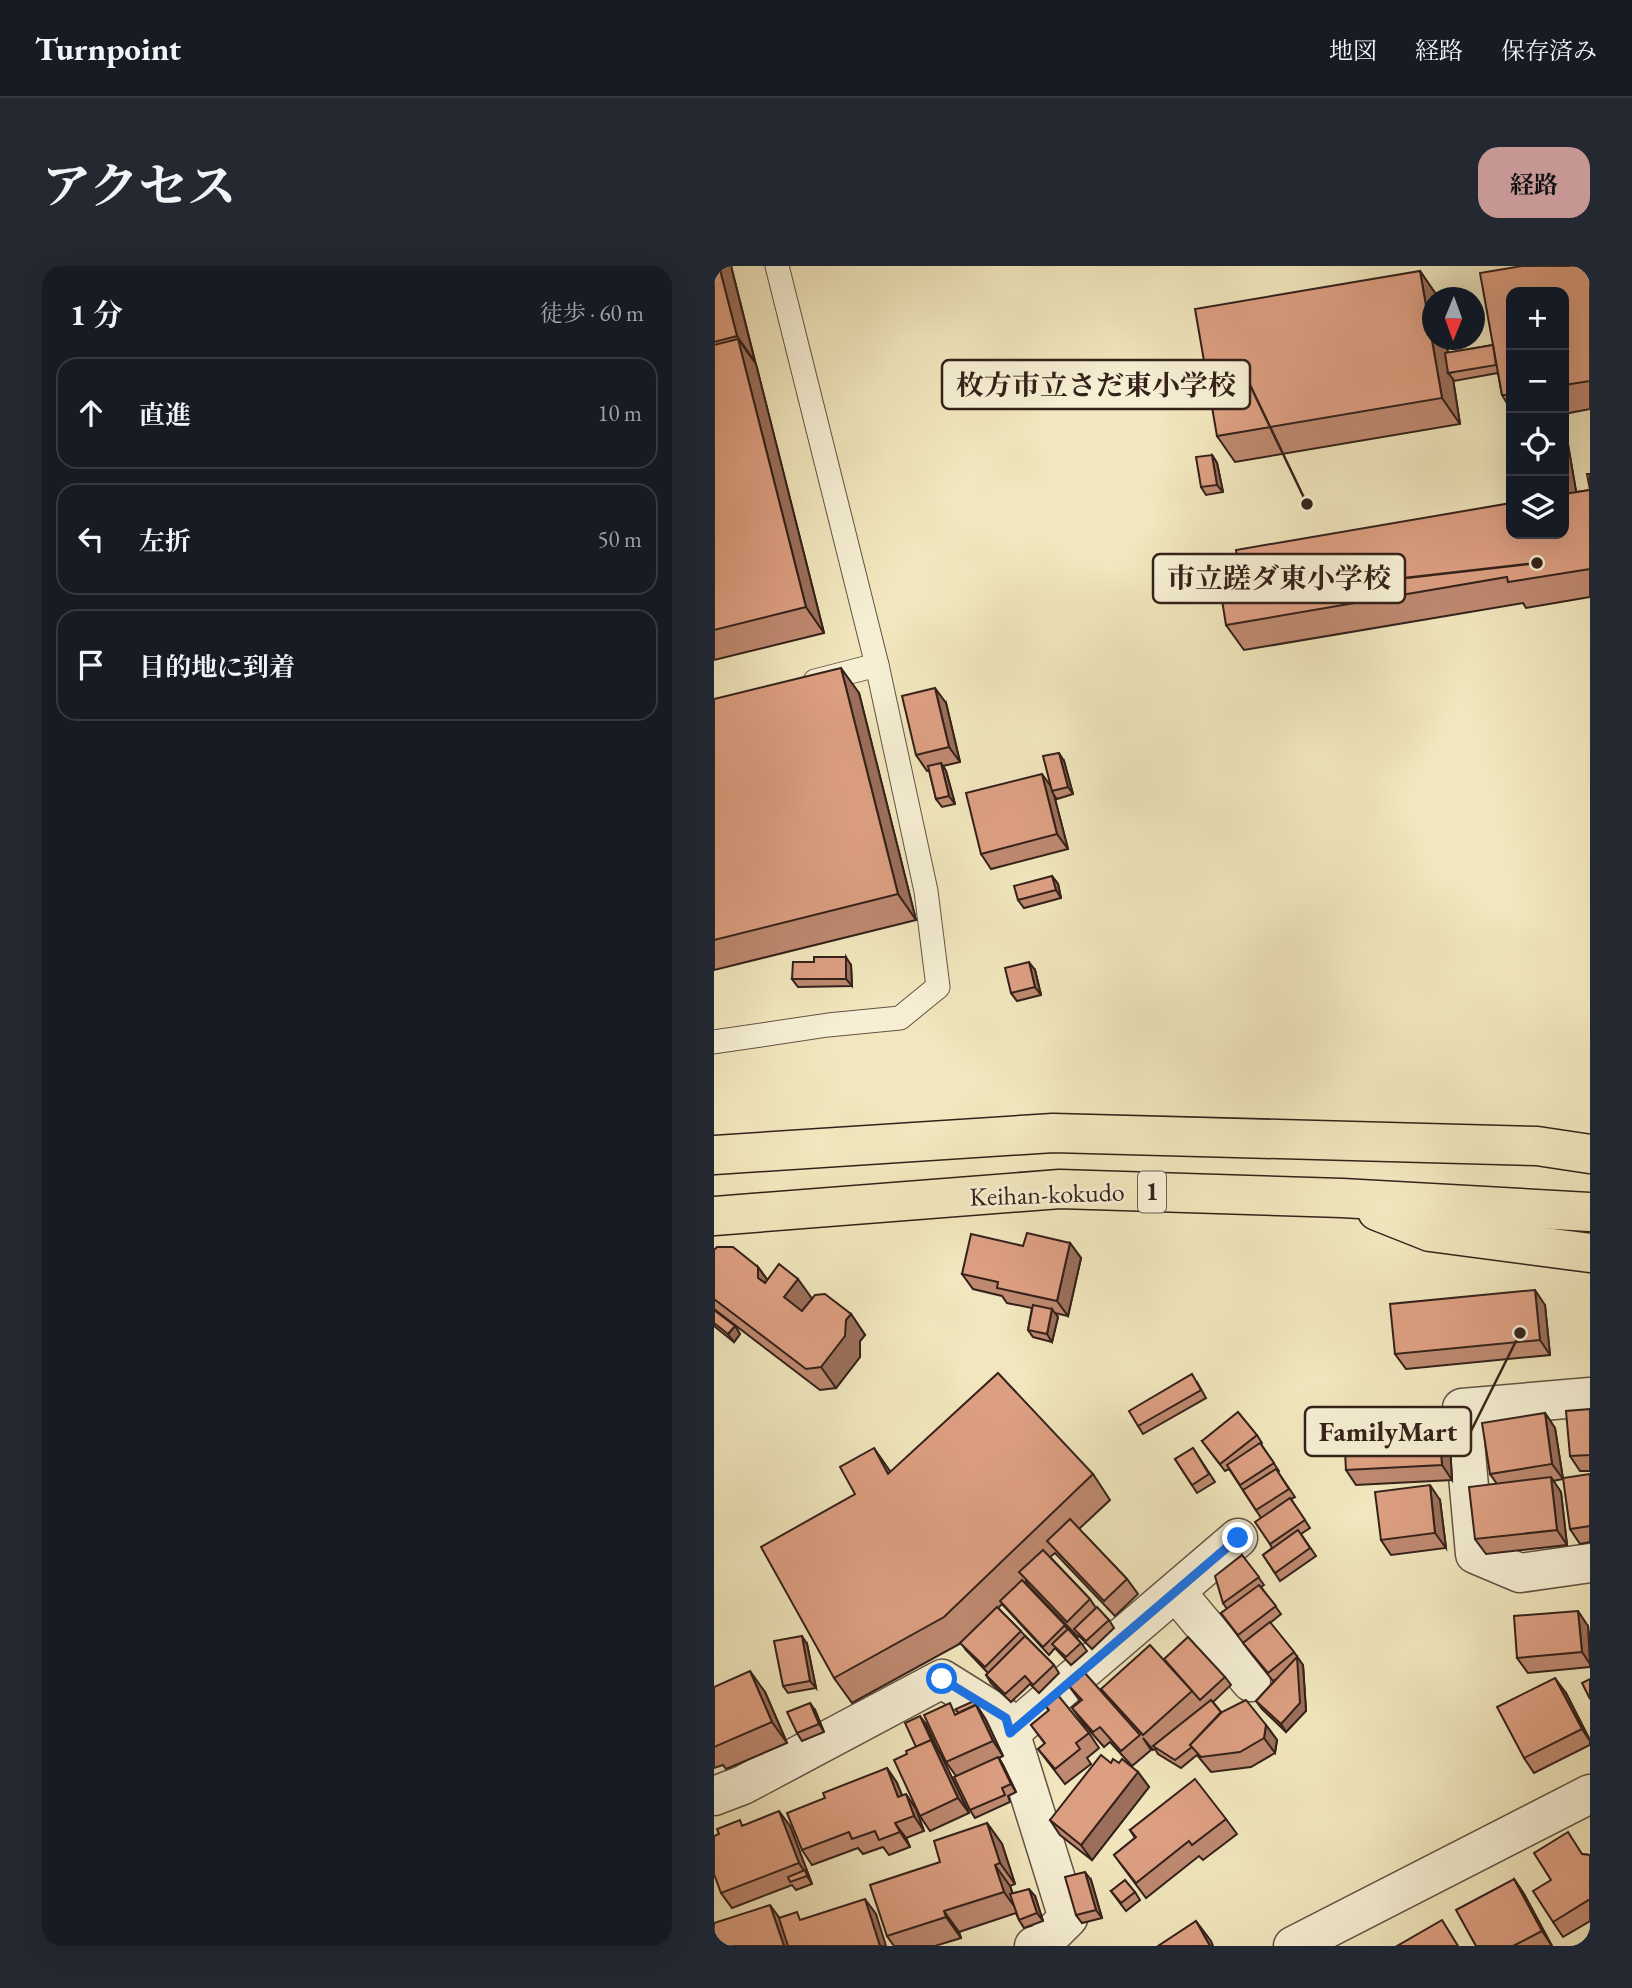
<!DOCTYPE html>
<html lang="ja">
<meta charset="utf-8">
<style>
body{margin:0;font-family:"EB Garamond","Noto Serif JP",serif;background:#242831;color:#f1f3f6}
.controls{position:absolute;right:21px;top:21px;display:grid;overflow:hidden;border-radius:14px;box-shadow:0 7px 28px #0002}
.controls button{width:63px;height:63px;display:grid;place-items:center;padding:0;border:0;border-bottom:2px solid #363941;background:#171b24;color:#f1f3f6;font:35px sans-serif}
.compass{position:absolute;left:708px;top:21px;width:63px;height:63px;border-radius:50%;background:#171b24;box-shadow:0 7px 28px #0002;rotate:181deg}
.stop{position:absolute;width:21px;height:21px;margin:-16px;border:5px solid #1a73e8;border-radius:50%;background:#fff}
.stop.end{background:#1a73e8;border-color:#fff;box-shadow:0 2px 7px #0008}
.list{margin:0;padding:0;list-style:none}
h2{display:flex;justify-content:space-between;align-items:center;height:91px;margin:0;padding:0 28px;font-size:30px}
h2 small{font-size:23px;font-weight:400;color:#9ea1a6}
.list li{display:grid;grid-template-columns:46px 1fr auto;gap:21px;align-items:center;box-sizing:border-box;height:112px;margin:0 14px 14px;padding:0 14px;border:2px solid #363941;border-radius:21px}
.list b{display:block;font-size:26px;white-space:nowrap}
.list em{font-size:23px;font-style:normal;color:#9ea1a6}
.icon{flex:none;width:38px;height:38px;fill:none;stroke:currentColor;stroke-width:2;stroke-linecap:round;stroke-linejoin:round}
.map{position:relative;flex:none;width:876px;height:1680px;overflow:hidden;border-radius:21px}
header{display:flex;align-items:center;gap:42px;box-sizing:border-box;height:98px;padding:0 35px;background:#171b24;border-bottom:2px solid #363941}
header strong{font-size:33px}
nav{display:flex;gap:38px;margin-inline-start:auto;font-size:24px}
.intro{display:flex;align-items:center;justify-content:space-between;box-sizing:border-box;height:168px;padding:0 42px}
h1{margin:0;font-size:49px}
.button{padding:18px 32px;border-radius:21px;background:#c59692;color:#111;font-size:24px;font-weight:700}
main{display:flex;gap:42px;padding:0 42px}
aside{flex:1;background:#171b24;border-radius:21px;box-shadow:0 7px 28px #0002}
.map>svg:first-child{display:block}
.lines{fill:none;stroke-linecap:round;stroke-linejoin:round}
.service-casing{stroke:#635243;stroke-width:25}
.minor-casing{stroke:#635243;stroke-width:41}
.trunk-casing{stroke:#34211a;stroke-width:41}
.service{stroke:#f6efd4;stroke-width:23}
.minor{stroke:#f6efd4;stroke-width:38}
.trunk{stroke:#f1e6bd;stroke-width:38}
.wall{fill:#be8970;stroke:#34211a;stroke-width:2}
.shaded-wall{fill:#9b6f5b;stroke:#34211a;stroke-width:2}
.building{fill:#dd9f82;stroke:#34211a;stroke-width:2}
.route{stroke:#1a73e8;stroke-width:9}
.labels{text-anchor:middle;stroke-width:5;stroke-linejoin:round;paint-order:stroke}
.shield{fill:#f6efd4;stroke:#6e5f52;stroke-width:2}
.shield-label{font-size:24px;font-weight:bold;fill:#34211a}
.street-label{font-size:26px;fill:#34211a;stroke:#f6efd4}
.leader{fill:none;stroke:#34211a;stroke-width:2.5}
.callout-dot{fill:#34211a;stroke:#f6efd4;stroke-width:2.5}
.callout{fill:#f6efd4;stroke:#34211a;stroke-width:2.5}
.callout-label{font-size:28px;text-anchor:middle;font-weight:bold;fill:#34211a}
</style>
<header>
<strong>Turnpoint</strong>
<nav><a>地図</a><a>経路</a><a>保存済み</a></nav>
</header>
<div class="intro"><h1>アクセス</h1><a class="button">経路</a></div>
<main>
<aside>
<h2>1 分<small>徒歩 · 60 m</small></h2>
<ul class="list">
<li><svg class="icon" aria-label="ahead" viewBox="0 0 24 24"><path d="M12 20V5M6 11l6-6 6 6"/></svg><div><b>直進</b></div><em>10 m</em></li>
<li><svg class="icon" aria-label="left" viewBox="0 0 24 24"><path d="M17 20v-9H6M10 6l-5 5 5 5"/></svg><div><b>左折</b></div><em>50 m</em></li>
<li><svg class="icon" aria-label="arrive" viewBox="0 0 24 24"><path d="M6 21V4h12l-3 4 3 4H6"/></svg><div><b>目的地に到着</b></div></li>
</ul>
</aside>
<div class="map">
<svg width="876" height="1680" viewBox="0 0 876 1680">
<rect width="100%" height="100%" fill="#f1e6bd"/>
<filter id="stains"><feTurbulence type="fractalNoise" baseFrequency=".00286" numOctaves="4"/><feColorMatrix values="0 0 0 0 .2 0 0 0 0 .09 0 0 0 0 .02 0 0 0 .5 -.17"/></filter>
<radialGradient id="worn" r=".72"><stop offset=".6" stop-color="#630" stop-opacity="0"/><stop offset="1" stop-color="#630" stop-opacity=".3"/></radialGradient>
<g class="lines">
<!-- service casing -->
<g class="service-casing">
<g id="service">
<polyline points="101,415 163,399"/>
<polyline points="0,776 114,759 186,752 224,721 212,625 163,399 63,0"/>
</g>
</g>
<!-- minor casing -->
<g class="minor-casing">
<g id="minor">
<polyline points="876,1131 748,1142 761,1288 806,1307 876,1297"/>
<polyline points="462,1326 537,1416"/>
<polyline points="296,1467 524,1272"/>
<polyline points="0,1530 29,1519 228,1413 292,1453 354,1652 328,1678 320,1680"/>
<polyline points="579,1680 876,1528"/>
</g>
</g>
<!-- trunk casing -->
<g class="trunk-casing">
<g id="trunk">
<polyline points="0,889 339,867 823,880 876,888"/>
<polyline points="663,945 716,966 876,987"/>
<polyline points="0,950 346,923 628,932 876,946"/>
</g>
</g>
<!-- service -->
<use href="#service" class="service"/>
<!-- minor -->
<use href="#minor" class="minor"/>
<!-- trunk -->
<use href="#trunk" class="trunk"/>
</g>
<!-- wall -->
<g class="wall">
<polygon points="0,0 17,0 110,367 0,394"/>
<polygon points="876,0 876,143 850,148 850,26 794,139 788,129 784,107 740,115 739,113 746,158 521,196 503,170 706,5 724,32 718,32 718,74 732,74 734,87 779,79"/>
<polygon points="850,155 862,226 876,224 876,208 876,331 812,342 809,337 530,384 512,359 525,305 797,268"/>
<polygon points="498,189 503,197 509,226 492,229 487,221"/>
<polygon points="145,427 202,654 0,704 0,433"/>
<polygon points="232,437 246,496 229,500 232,505 241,538 228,541 222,533 215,504 213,505 202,489"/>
<polygon points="350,495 359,528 343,533 340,529 354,583 277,603 267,588 336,520"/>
<polygon points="338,610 344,618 347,632 310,642 304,634"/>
<polygon points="137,699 138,720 84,721 78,713"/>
<polygon points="321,704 327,729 303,735 297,727"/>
<polygon points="356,977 367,992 354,1050 341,1047 344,1051 338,1076 319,1071 314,1064 318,1042 293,1037 288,1030 259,1023 248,1008 309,980"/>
<polygon points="0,984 44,1001 53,1013 98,1033 137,1048 151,1069 146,1075 146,1091 122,1122 106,1124 0,1043"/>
<polygon points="831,1039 836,1089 692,1103 681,1088"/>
<polygon points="0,1044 21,1060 26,1068 20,1076 0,1060"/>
<polygon points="483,1116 492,1132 429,1168 424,1160"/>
<polygon points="876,1143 876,1205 866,1205 856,1190"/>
<polygon points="831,1147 841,1162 849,1213 839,1215 847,1226 853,1279 772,1288 761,1273 783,1218 776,1208"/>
<polygon points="735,1161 738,1214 642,1219 632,1204"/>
<polygon points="543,1169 548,1177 547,1178 565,1205 564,1206 581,1231 577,1233 596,1262 587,1268 602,1290 566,1315 549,1289 558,1282 556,1278 547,1252 515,1203 511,1205 488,1175"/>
<polygon points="479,1182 501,1216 483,1227 461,1193"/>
<polygon points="177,1206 379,1208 396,1234 365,1263 413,1313 424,1328 401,1350 341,1287 336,1291 376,1333 382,1342 395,1354 400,1362 378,1383 365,1370 364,1371 316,1321 312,1315 310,1317 367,1377 373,1385 357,1399 341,1382 335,1389 288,1338 284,1342 340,1399 345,1407 325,1427 316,1418 297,1436 277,1417 272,1409 274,1407 252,1384 247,1377 138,1437 120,1412 141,1228"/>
<polygon points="876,1208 876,1276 866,1278 856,1263"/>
<polygon points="726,1234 732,1282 677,1289 667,1274"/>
<polygon points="528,1289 550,1319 547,1321 567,1348 556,1357 580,1386 589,1399 592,1445 572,1466 548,1443 542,1435 562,1413 559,1415 535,1385 507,1347 513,1343 509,1337"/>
<polygon points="874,1360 876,1376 876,1401 814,1407 803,1392"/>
<polygon points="93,1378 102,1422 74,1427 69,1420"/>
<polygon points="454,1399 511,1411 517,1419 499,1436 507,1446 552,1459 563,1474 561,1487 537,1501 497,1506 483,1489 467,1502 444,1488 441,1483 439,1484 429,1472 437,1484 418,1500 396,1476 390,1481 369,1457 358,1442 366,1435 355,1420 396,1435 387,1423"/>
<polygon points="0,1421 51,1426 73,1477 12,1503 9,1499 0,1502"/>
<polygon points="852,1427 876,1474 876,1479 820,1507 810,1492"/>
<polygon points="260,1435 272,1454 289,1490 285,1492 289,1499 302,1526 294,1530 296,1536 261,1552 256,1544 242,1510 232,1496 243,1448"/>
<polygon points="330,1438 375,1467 385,1482 373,1492 377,1498 351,1518 324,1483 331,1478 317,1459 335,1445"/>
<polygon points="101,1444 110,1466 88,1475 83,1467"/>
<polygon points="212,1458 223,1482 227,1489 255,1547 216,1565 206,1550 193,1488 202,1481"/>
<polygon points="405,1497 424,1506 435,1521 378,1594 346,1569 336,1554"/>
<polygon points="173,1502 183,1517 188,1530 202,1543 210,1565 192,1572 196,1581 175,1589 169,1581 149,1588 144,1582 98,1599 88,1584 111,1532"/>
<polygon points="512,1553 523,1568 489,1594 485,1590 432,1632 400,1589 421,1572 416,1564"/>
<polygon points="273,1557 288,1578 301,1618 296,1620 299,1628 321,1630 329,1655 310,1662 305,1654 302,1647 245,1666 247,1672 221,1680 180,1680 173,1670 226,1596"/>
<polygon points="30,1559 76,1560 98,1618 82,1624 78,1619 18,1642 7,1627"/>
<polygon points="869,1588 876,1589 876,1655 849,1671 839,1656 837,1614"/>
<polygon points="800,1613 810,1628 838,1680 762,1680"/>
<polygon points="377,1614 388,1652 368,1657 362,1649"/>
<polygon points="397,1625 421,1626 426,1634 412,1645"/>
</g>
<!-- shaded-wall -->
<g class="shaded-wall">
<polygon points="5,0 17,0 41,96 23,70"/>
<polygon points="706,5 724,31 718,32 718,74 732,74 737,107 734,107 739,113 746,158 728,132"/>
<polygon points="24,73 42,98 110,367 92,341"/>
<polygon points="850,155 867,254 850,230"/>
<polygon points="498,189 503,197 509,226 503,219"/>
<polygon points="127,402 145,427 202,654 184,628"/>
<polygon points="221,422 232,437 246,496 235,481"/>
<polygon points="345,487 350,495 359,528 354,521"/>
<polygon points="227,497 232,505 241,538 235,530"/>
<polygon points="328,508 339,523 338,525 340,529 354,583 343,568"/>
<polygon points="338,610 344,618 347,632 342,624"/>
<polygon points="132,691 137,699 138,720 132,713"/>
<polygon points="315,696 321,704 327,729 321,721"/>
<polygon points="356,977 367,992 354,1050 343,1035"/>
<polygon points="44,1001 59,1022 44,1012"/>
<polygon points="84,1013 99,1034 84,1052 70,1031"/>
<polygon points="821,1024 831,1039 836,1089 826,1074"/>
<polygon points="338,1043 344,1051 338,1076 333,1068"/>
<polygon points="137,1048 151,1069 146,1075 146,1091 122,1122 107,1101 132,1054"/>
<polygon points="21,1060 26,1068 20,1076 14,1068"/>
<polygon points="724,1146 735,1161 738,1214 728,1199"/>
<polygon points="831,1147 841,1162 849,1213 838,1198"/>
<polygon points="160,1182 178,1208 174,1208"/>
<polygon points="837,1211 847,1226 853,1279 843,1264"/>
<polygon points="716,1219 726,1234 732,1282 721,1267"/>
<polygon points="864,1345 874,1360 876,1398 868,1386"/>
<polygon points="88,1370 93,1378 102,1422 96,1415"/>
<polygon points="583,1391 589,1399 592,1445 572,1466 567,1458"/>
<polygon points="36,1405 51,1426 73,1477 58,1456"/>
<polygon points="841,1412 852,1427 876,1475 868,1463"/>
<polygon points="260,1435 272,1454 289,1490 279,1475"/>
<polygon points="96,1437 101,1444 110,1466 105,1458"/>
<polygon points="206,1450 212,1458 223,1482 227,1489 255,1547 244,1532"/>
<polygon points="552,1459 563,1474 561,1487 550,1472"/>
<polygon points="284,1491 289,1499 302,1526 297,1518"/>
<polygon points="173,1502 183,1517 195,1546 184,1531"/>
<polygon points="424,1506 435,1521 378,1594 367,1579"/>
<polygon points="192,1528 202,1543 210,1565 200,1550"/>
<polygon points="65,1545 76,1560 98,1618 85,1597"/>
<polygon points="181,1557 192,1572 196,1581 186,1566"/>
<polygon points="273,1557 288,1578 301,1618 286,1597"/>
<polygon points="281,1599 296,1620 305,1647 290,1626"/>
<polygon points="371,1606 377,1614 388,1652 382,1644"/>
<polygon points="800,1613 810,1628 838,1680 828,1665"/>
<polygon points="315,1623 321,1630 329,1655 323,1647"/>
<polygon points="151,1633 162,1648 172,1680 166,1680"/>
<polygon points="56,1639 67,1654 75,1680 70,1680"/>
<polygon points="230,1645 245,1666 247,1672 232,1651"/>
<polygon points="482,1655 497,1675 499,1680 496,1680"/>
</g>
<!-- building -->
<g class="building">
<polygon points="0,0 5,0 23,70 0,76"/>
<polygon points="808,0 876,0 876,115 850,119 850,26 797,26 797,156 793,129 788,129 766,7"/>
<polygon points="706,5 728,132 503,170 481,43"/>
<polygon points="24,73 92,341 0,364 0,79"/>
<polygon points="779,79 782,99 734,107 731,87"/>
<polygon points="498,189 503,219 487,221 482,191"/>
<polygon points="873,208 876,208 876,224"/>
<polygon points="876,224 876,303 794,316 793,311 512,359 504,309 525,305 522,284 797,237 797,268 850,268 850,228"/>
<polygon points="127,402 184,628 0,674 0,433"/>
<polygon points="221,422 235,481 202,489 188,430"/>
<polygon points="345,487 354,521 338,525 329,490"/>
<polygon points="227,497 235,530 222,533 214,500"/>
<polygon points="328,508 343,568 267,588 252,527"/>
<polygon points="338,610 342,624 304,634 300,620"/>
<polygon points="100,691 132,691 132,713 78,713 79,696 100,696"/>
<polygon points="315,696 321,721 297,727 291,702"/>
<polygon points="313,967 356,977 343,1035 283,1022 284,1016 248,1008 257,968 309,980"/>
<polygon points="3,981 19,981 44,1001 44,1012 51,1017 65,998 84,1013 70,1031 88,1045 101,1029 111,1028 137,1048 132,1054 131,1070 107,1101 92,1103 0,1033 0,984"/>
<polygon points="821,1024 826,1074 681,1088 676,1038"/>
<polygon points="319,1039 338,1043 333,1068 314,1064"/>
<polygon points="0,1044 21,1060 14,1068 0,1057"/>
<polygon points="284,1107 379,1208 230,1351 120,1412 47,1281 141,1228 126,1201 160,1182 174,1208"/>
<polygon points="478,1108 487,1124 424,1160 415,1145"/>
<polygon points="876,1143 876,1189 856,1190 852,1145"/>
<polygon points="524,1146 543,1169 506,1198 488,1175"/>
<polygon points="724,1146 728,1199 632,1204 629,1150"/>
<polygon points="831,1147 838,1198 776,1208 768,1157"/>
<polygon points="546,1177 560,1197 526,1219 513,1199"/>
<polygon points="479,1182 495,1208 478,1219 461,1193"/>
<polygon points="562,1203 575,1223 542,1244 529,1224"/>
<polygon points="876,1208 876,1260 856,1263 849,1212"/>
<polygon points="837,1211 843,1264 761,1273 755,1221"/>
<polygon points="716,1219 721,1267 667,1274 661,1226"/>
<polygon points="576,1232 591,1254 556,1278 541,1256"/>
<polygon points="356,1253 413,1313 390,1335 333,1275"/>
<polygon points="584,1264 596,1282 561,1307 549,1289"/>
<polygon points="329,1284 376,1333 353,1356 305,1306"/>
<polygon points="528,1289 545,1311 509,1337 501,1310"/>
<polygon points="308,1314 351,1359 329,1381 286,1335"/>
<polygon points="545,1319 562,1340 524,1369 507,1347"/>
<polygon points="283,1341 307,1365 271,1401 246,1377"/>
<polygon points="383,1341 395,1354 372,1375 360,1363"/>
<polygon points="864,1345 868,1386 803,1392 800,1350"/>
<polygon points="556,1356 580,1386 554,1407 529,1377"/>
<polygon points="354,1363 367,1377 352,1391 338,1378"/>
<polygon points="88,1370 96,1415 69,1420 60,1375"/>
<polygon points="311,1370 340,1399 319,1419 311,1410 291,1428 272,1409"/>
<polygon points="474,1371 511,1411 486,1434 450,1393"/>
<polygon points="436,1379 478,1425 429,1469 387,1423"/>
<polygon points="583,1391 586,1437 567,1458 542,1435"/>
<polygon points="36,1405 58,1456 0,1481 0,1421"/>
<polygon points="370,1406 426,1469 407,1485 386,1461 379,1466 358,1442 368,1434 355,1420"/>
<polygon points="841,1412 868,1463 810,1492 783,1441"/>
<polygon points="876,1413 876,1433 868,1417"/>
<polygon points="343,1428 375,1467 362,1477 366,1483 341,1503 324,1483 331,1477 317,1459 335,1444 330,1438"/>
<polygon points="497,1434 507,1446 476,1479 478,1481 461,1494 439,1480"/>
<polygon points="532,1434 552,1459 550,1472 526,1486 487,1491 476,1479 508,1446"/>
<polygon points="260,1435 261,1439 244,1447 242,1443"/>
<polygon points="96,1437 105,1458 83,1467 73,1446"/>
<polygon points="236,1437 241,1449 262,1439 279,1475 232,1496 210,1449"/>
<polygon points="206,1450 219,1478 217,1474 202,1481 191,1457"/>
<polygon points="217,1474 244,1532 206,1550 180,1494 193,1488 192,1485"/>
<polygon points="387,1489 397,1497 399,1493 405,1497 408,1493 424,1506 367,1579 336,1554"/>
<polygon points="284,1491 297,1518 288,1522 291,1529 256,1544 240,1511"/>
<polygon points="173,1502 184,1531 192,1528 200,1550 181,1557 186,1566 165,1574 161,1565 138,1573 135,1566 88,1584 73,1547 111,1532 109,1527"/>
<polygon points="481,1513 512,1553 478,1579 475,1575 422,1617 400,1589 422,1571 416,1564"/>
<polygon points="65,1545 85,1597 7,1627 0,1608 0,1570 5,1568 3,1563 26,1554 28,1560"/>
<polygon points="273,1557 286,1597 281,1599 290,1626 230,1645 232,1651 173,1670 156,1619 226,1596 220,1575"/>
<polygon points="854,1566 868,1588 876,1589 876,1633 839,1656 819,1625 837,1614 820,1587"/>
<polygon points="91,1604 93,1610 76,1616 74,1611"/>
<polygon points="371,1606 382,1644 362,1649 351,1611"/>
<polygon points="800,1613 828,1665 799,1680 762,1680 742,1644"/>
<polygon points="411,1614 421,1626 407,1637 397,1625"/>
<polygon points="315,1623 323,1647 305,1654 296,1628"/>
<polygon points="151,1633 166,1680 74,1680 65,1652 83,1646 86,1654"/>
<polygon points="56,1639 70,1680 0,1680 0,1657"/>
<polygon points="728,1654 744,1680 683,1680"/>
<polygon points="482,1655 496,1680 444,1680"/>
</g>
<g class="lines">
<!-- route -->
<polyline class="route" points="228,1413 292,1452 296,1467 524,1272"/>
</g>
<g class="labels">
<!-- shield labels -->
<rect class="shield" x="424" y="905.5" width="28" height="41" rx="5"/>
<g class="shield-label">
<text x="438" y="934">1</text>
</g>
<!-- street labels -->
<g class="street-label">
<text transform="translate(333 928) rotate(-2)" y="9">Keihan-kokudo</text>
</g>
</g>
<!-- callouts -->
<path class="leader" d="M593 238L536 119M823 297L691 312M806 1067L757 1165"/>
<g class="callout-dot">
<circle cx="593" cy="238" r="7"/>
<circle cx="823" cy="297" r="7"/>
<circle cx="806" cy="1067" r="7"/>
</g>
<g class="callout">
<rect x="228" y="94" width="308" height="49" rx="7"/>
<rect x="439" y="288" width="252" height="49" rx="7"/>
<rect x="591" y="1141" width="166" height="49" rx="7"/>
</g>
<g class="callout-label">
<text x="382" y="129">枚方市立さだ東小学校</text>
<text x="565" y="322">市立蹉ダ東小学校</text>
<text x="674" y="1175">FamilyMart</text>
</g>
<rect width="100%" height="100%" filter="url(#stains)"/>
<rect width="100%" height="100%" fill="url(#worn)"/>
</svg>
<div class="controls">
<button>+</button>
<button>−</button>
<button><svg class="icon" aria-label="locate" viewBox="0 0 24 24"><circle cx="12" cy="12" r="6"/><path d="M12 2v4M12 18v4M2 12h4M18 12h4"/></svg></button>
<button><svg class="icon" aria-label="layers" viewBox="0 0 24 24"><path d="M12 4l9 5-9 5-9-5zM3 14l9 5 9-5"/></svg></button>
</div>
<svg class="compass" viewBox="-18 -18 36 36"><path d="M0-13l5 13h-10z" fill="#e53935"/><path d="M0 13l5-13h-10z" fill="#9ea1a6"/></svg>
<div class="stop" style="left:228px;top:1413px"></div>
<div class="stop end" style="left:524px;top:1272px"></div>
</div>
</main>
